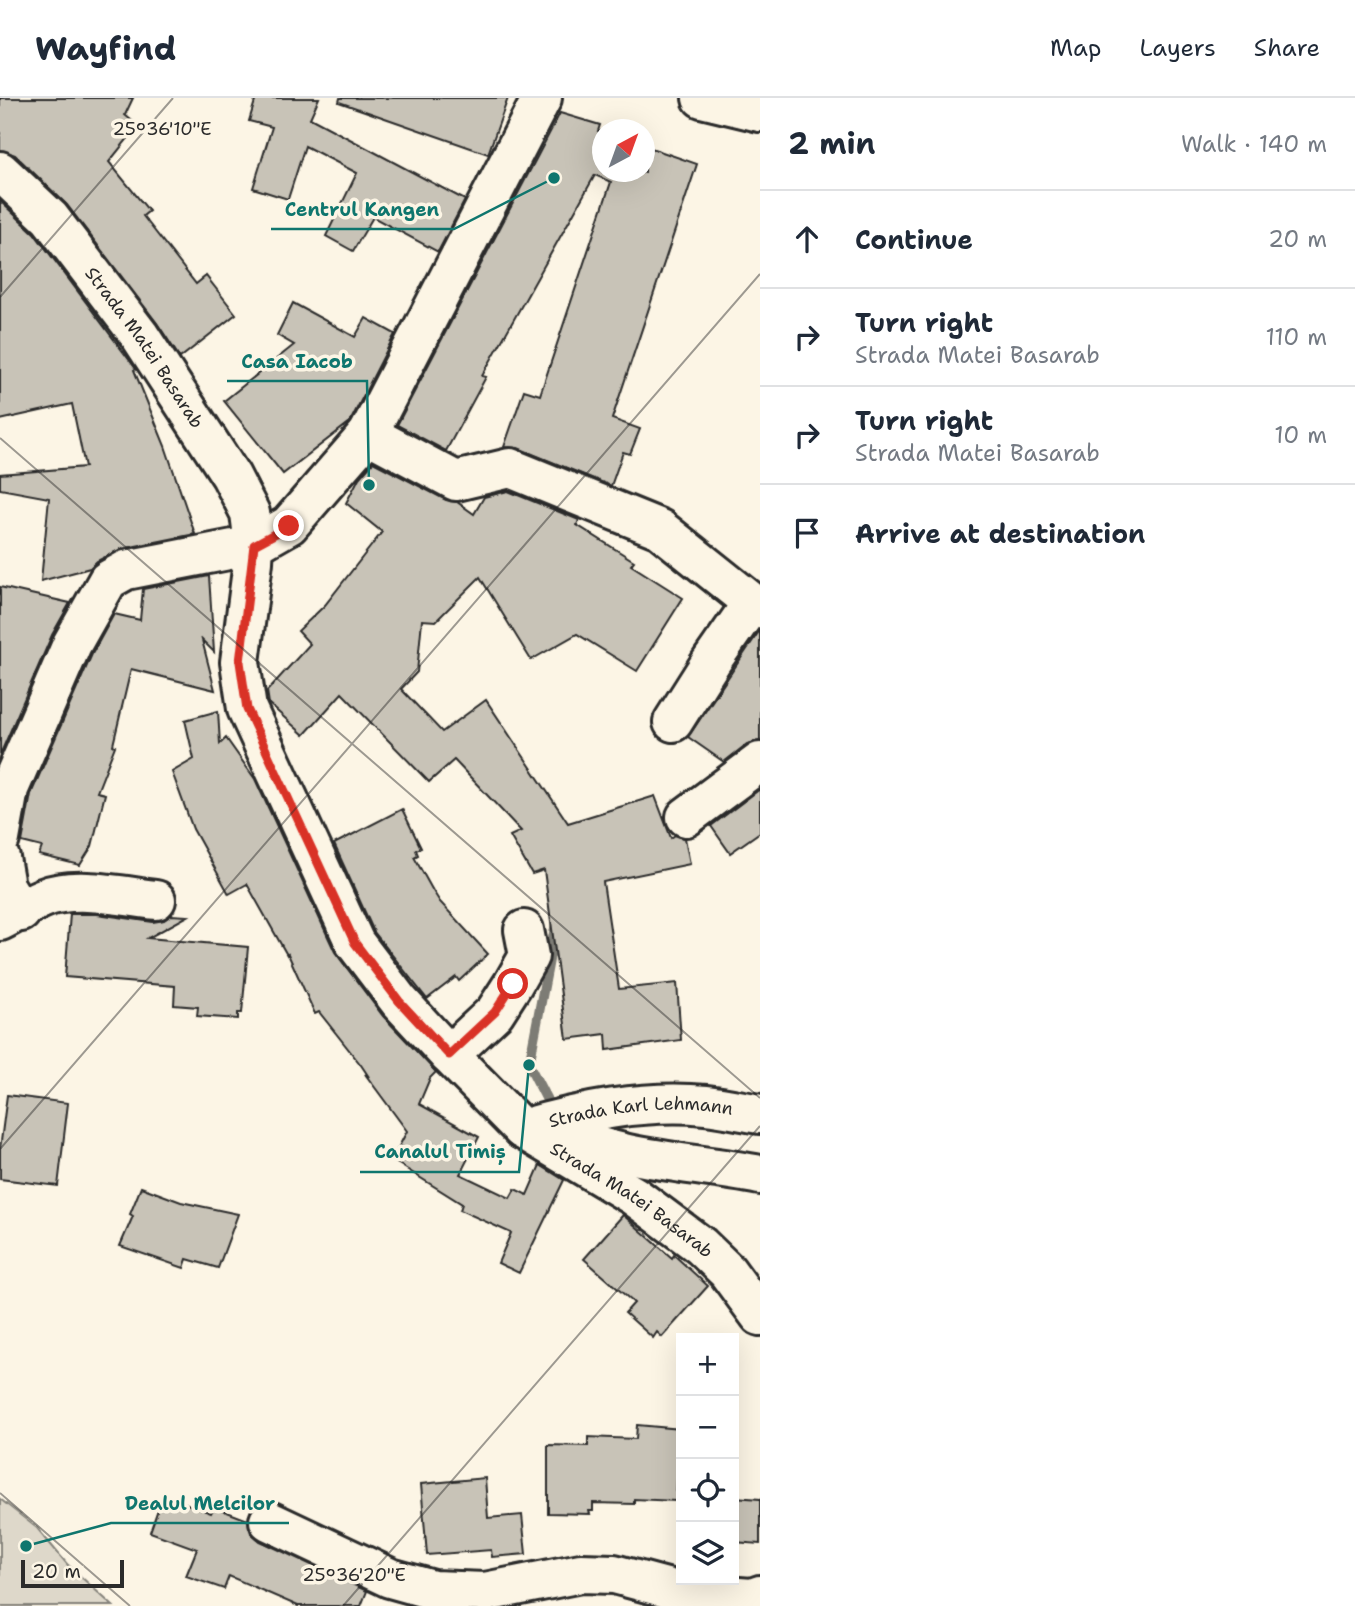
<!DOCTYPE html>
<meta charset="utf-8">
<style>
body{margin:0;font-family:"Shantell Sans",sans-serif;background:#f2f2f3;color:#1f2937}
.controls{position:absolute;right:21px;bottom:21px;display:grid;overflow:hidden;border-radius:0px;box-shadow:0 7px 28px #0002}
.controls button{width:63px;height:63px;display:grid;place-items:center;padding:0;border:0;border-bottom:2px solid #e0e1e3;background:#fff;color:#1f2937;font:35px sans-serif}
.compass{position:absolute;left:592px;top:21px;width:63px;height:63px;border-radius:50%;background:#fff;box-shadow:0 7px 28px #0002;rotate:41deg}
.scale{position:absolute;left:21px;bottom:18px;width:103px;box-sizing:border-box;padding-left:7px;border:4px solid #2b2b2b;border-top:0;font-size:19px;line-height:24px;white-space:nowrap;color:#2b2b2b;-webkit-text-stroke:5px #fcf5e5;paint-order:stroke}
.stop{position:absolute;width:21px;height:21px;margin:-16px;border:5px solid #d93025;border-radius:50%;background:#fff}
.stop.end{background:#d93025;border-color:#fff;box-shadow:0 2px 7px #0008}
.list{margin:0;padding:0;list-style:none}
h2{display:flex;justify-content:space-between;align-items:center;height:91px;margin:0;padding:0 28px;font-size:30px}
h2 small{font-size:23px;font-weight:400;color:#747a83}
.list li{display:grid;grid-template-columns:46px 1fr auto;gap:21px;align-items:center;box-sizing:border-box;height:98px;padding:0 28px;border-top:2px solid #e0e1e3}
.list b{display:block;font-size:26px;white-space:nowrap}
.list p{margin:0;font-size:23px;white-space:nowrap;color:#747a83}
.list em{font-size:23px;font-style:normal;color:#747a83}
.icon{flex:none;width:38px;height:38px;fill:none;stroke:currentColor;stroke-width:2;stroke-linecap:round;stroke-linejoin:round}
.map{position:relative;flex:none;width:760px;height:1508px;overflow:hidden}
header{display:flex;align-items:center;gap:42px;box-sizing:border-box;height:98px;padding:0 35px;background:#fff;border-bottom:2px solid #e0e1e3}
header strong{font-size:33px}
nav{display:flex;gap:38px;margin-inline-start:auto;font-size:24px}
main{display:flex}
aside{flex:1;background:#fff}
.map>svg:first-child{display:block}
.green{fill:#ded8ca;stroke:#84827a;stroke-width:2}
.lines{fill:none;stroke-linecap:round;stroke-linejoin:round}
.stream{stroke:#7d7b74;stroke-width:10}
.building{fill:#c8c3b7;stroke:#2b2b2b;stroke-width:2}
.minor-casing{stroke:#2b2b2b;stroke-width:44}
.minor{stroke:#fcf5e5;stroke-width:38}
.route{stroke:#d93025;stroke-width:9}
.ticks{fill:none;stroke:#2b2b2b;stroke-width:2;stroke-opacity:0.45}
.labels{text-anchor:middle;stroke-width:7;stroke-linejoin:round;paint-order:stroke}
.street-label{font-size:18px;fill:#2b2b2b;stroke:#fcf5e5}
.ticks-label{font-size:18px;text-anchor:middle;fill:#2b2b2b;stroke:#fcf5e5;stroke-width:7;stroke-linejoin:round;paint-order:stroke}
.leader{fill:none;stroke:#0f766e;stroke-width:2.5}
.callout-dot{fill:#0f766e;stroke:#fcf5e5;stroke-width:2.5}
.callout-label{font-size:19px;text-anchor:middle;font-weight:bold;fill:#0f766e;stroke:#fcf5e5;stroke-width:7;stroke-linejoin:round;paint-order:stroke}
</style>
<header>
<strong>Wayfind</strong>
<nav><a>Map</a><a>Layers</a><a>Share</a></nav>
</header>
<main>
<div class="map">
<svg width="760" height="1508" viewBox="0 0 760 1508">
<rect width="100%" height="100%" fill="#fcf5e5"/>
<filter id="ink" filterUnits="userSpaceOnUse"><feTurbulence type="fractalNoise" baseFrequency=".0143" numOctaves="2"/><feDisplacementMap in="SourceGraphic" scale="14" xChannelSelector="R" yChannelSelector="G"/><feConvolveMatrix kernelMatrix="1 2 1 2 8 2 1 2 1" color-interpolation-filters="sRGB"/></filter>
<g filter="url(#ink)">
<!-- green -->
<polygon class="green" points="0,1401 37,1430 67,1466 113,1508 0,1508"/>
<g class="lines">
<!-- stream -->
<polyline class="stream" points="548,1004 529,967 556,825"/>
</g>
<!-- building -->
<g class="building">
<polygon points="0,0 133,0 125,17 138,28 109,64 149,113 143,118 196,186 206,178 236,216 180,260 157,225 67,107 15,57 0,52"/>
<polygon points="256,0 319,0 310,20 465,102 438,154 373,119 353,153 326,138 357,75 305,48 288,101 253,90 272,29 249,23"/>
<polygon points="340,0 508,0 488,56 339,4"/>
<polygon points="560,15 600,27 598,33 603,34 603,74 645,74 645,48 697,66 612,321 640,331 630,356 623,354 611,388 518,350 504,349 524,292 540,297 611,84 595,77 482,278 486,279 446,353 397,327"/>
<polygon points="0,103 34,135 136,271 134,272 165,348 195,436 121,451 97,463 90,470 41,483 49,400 0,391 0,376 85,369 72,306 0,322"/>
<polygon points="293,205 355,239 366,220 395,236 350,324 283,376 224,303 294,247 277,237"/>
<polygon points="373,364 446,402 457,404 474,416 484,399 508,393 579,422 577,427 634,463 631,467 683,500 637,573 577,536 531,562 480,479 436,523 422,522 417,574 401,591 442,634 486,602 568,725 655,698 671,740 675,737 685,740 690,766 603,784 619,891 677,885 681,942 607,952 606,936 567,941 544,772 532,776 510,738 521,733 454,662 429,684 342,595 304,637 269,606 267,593 310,546 298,533 325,507 382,434 346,405 359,380"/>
<polygon points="209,478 214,554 202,542 215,592 131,571 113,647 115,648 97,694 105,696 92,748 80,767 39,757 42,749 22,744 31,696 92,556 114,516 140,522 143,491"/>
<polygon points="0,489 70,505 52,537 0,657"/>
<polygon points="760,532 760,643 747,646 724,664 688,639"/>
<polygon points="218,613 220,646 226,640 255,681 335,854 383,918 436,974 430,980 419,1006 479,1039 460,1076 510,1100 515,1091 527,1097 540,1067 564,1082 519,1175 498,1165 511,1135 460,1112 462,1106 392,1062 407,1033 365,976 369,979 361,967 319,914 315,916 288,856 287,857 247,786 229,796 193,731 172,674 194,661 185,622"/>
<polygon points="760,691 760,734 730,755 711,728"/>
<polygon points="402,711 421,750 416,752 418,757 414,759 433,793 440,804 488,856 459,883 456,879 427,901 374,834 334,746"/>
<polygon points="70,816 97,816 153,824 164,822 171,817 188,818 148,840 248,849 242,915 238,915 238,921 197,918 198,909 174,907 175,888 65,879"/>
<polygon points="7,997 68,1005 58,1088 0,1081 0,1051"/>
<polygon points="141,1089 181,1104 238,1116 218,1170 187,1161 184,1170 120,1148 133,1118 130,1116"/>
<polygon points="623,1117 672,1160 674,1157 708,1188 662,1239 657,1234 653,1240 625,1215 634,1205 584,1161"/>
<polygon points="637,1327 681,1331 681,1380 677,1380 676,1403 634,1401 634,1406 593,1405 593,1413 589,1413 590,1416 548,1415 548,1347 588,1348 588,1339 636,1341"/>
<polygon points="485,1380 488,1420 522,1417 526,1456 492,1459 491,1452 427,1457 421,1386"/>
<polygon points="163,1397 211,1415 214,1409 248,1422 251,1435 260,1443 367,1493 361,1508 298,1508 229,1478 224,1491 186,1478 197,1451 150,1434"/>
<polygon points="734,1399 760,1401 760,1446 734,1444"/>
</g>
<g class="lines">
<!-- minor casing -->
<g class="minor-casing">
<g id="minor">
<polyline points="702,0 760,14"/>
<path id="s1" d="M0,73L50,120L140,238L231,378L250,415L254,447L253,464L240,564L247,611L355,845L399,903L449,957L522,1031L634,1098L701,1148L727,1173L760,1218"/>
<polyline points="368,336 456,383 510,370 660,431 760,511"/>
<polyline points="673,624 711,564 752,505"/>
<polyline points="686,719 760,664"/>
<polyline points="0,741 9,691 72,546 108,482 126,472 254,447 289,427 368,336 542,0"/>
<polyline points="0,760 5,788 21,814"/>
<path d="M0,823C15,816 28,806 43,800C74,787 122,798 156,802"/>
<polyline points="449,957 495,914 513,886 529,858 524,832"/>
<path id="s2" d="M522,1031C581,1014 644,1001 706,1007C724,1009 742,1013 760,1016"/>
<path d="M560,1035C624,1063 693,1064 760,1077"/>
<polyline points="269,1423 390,1480 433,1492 485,1494 581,1475 614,1476 685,1495 752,1500 760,1497"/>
</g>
</g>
<!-- minor -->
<use href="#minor" class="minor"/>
</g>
</g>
<g class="lines" filter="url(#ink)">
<!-- route -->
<polyline class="route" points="289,428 254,447 240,564 247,611 355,845 399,903 449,957 495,914 513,886"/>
</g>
<!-- ticks -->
<path class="ticks" d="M0,199L173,0M0,340L760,1000M0,1051L760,176M0,1395L130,1508M343,1508L760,1028"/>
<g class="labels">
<!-- street labels -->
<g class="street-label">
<text dy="6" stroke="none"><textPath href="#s1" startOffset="229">Strada Matei Basarab</textPath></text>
<text dy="6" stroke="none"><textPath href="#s2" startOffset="121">Strada Karl Lehmann</textPath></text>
<text dy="6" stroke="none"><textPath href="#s1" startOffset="1262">Strada Matei Basarab</textPath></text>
</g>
</g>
<g class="ticks-label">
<text x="162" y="37">25°36'10"E</text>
<text x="354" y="1483">25°36'20"E</text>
</g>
<!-- callouts -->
<path class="leader" d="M554 80L454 131H271M369 387L367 283H227M529 967L519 1074H360M26 1448L111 1425H289"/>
<g class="callout-dot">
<circle cx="554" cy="80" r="7"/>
<circle cx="369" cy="387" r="7"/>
<circle cx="529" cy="967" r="7"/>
<circle cx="26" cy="1448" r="7"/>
</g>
<g class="callout-label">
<text x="362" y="118">Centrul Kangen</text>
<text x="297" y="270">Casa Iacob</text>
<text x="440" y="1060">Canalul Timiș</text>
<text x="200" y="1412">Dealul Melcilor</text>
</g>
</svg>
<div class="controls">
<button>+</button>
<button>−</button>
<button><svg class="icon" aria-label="locate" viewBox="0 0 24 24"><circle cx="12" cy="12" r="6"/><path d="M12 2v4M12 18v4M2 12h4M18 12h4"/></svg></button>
<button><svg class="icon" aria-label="layers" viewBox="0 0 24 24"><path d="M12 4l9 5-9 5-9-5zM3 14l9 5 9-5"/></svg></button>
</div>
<svg class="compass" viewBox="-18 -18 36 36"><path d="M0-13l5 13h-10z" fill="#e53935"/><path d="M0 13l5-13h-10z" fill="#747a83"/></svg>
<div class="scale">20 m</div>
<div class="stop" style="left:513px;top:886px"></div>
<div class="stop end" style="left:289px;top:428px"></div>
</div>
<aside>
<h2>2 min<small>Walk · 140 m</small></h2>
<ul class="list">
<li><svg class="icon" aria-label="ahead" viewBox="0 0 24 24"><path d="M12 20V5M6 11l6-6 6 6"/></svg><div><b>Continue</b></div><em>20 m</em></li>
<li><svg class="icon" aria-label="right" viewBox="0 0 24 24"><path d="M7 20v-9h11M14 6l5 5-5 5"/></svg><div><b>Turn right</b><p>Strada Matei Basarab</p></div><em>110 m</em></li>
<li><svg class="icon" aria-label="right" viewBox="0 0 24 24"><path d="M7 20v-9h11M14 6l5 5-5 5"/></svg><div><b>Turn right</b><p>Strada Matei Basarab</p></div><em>10 m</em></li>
<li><svg class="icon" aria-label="arrive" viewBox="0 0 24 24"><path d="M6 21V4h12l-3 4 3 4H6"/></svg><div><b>Arrive at destination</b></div></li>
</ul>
</aside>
</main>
